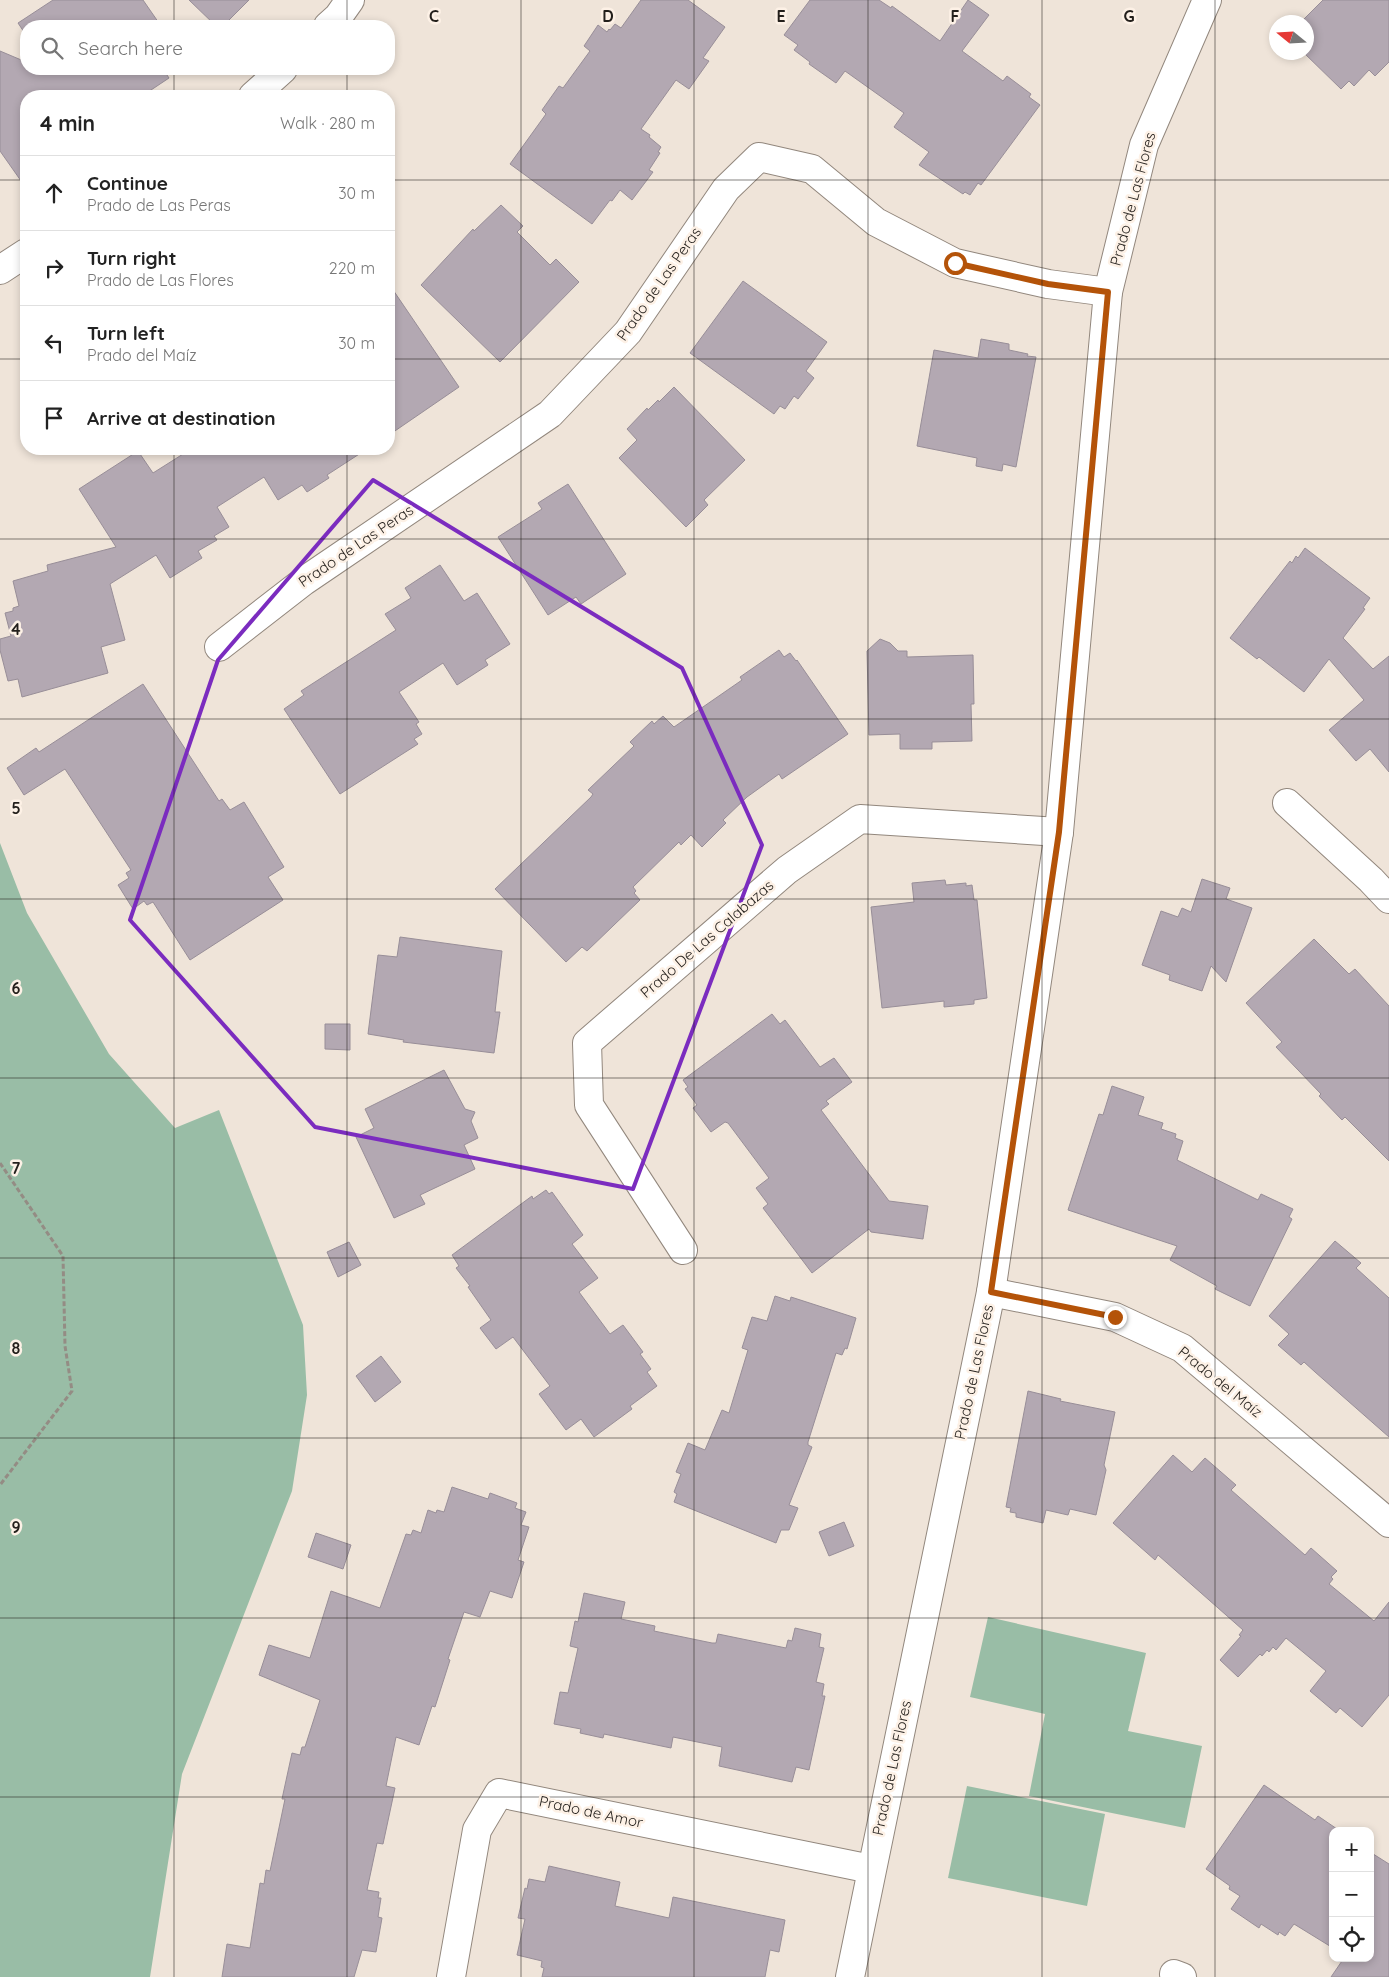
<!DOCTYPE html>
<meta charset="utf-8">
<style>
body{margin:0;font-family:Quicksand,sans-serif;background:#f6f6f6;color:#222}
.controls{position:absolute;right:15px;bottom:15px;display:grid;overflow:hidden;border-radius:10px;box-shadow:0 2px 8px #0003}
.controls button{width:45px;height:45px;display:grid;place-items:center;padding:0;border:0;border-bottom:1px solid #e0e0e0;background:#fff;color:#222;font:25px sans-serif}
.compass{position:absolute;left:1269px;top:15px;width:45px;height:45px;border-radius:50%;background:#fff;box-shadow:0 2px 8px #0003;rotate:288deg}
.stop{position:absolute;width:15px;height:15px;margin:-11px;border:4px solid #b45309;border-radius:50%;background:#fff}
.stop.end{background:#b45309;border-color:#fff;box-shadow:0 1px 5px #0008}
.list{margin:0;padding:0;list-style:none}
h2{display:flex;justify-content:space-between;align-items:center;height:65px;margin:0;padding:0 20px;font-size:21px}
h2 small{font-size:16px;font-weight:400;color:#767676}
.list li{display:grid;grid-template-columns:32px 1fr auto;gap:15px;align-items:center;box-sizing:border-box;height:75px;padding:0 20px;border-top:1px solid #e0e0e0}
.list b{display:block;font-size:19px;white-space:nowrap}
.list p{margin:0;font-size:16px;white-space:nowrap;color:#767676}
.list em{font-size:16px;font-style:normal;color:#767676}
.icon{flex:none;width:28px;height:28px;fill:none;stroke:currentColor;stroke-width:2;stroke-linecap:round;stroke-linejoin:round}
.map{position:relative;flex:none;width:1389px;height:1977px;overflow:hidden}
.search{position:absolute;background:#fff;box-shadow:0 2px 8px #0003;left:20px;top:20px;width:375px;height:55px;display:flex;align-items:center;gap:12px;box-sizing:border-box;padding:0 18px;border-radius:20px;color:#767676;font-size:19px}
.panel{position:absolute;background:#fff;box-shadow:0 2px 8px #0003;left:20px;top:90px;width:375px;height:365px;border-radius:20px}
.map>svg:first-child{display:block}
.green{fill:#99bda6}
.building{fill:#b3a8b2;stroke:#988e98}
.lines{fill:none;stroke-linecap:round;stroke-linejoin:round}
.minor-casing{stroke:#92877d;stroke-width:30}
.tertiary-casing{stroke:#92877d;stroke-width:30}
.path{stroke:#948c84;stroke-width:3;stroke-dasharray:5 2.5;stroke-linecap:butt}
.minor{stroke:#fff;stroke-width:28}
.tertiary{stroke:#fff;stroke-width:28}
.route{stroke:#b45309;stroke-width:6}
.marked{fill:none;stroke:#7b2cbf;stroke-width:4;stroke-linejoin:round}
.grid{fill:none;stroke:#231f1b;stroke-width:1;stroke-opacity:0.55}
.labels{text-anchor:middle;stroke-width:5;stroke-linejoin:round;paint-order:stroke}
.street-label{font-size:15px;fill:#231f1b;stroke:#fdf1e6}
.grid-label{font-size:16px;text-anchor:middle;font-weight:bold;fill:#231f1b;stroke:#fdf1e6;stroke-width:5;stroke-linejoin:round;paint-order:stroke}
</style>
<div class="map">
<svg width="1389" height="1977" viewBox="0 0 1389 1977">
<rect width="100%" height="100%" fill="#efe4d9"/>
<!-- green -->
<g class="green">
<polygon points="0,843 27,913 109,1054 175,1128 219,1110 303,1325 307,1395 292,1491 182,1774 150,1977 0,1977"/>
<polygon points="988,1617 1146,1653 1128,1731 1202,1746 1185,1828 1029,1796 1045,1714 970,1697"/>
<polygon points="967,1786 1105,1814 1087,1906 948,1878"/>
</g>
<!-- building -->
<g class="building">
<polygon points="53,0 143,0 161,26 26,26 26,35 18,23"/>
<polygon points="189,0 249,0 223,26 216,26"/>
<polygon points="641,0 688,0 725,27 703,58 709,61 689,89 676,80 641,129 650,135 649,137 661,147 658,152 660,153 649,170 653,172 632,200 620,190 612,201 610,200 592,224 510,164 546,114 542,110 559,86 563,88 590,51 584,46 598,25 607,32 609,29 610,30 615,24 621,28"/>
<polygon points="810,0 879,0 891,8 892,6 940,41 968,0 989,15 962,51 1003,81 1007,76 1031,94 1029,97 1040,105 981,185 978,183 970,195 965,192 963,194 919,165 929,152 894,127 904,113 845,71 836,83 809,64 810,62 794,50 798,45 784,35"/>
<polygon points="1323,0 1389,0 1389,62 1375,76 1369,70 1354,86 1349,81 1341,89 1303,52 1306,52 1306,22 1301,22"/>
<polygon points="0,51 26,62 26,69 42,69 52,73 49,69 163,69 169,78 142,96 26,96 26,188 0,151"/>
<polygon points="501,205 523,226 517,232 550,265 556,259 579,282 500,362 421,285 473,229 474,231"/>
<polygon points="743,281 827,342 806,371 814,378 798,399 794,396 785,409 780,406 774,414 690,353"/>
<polygon points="389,284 459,387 389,435"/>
<polygon points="981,339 1009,344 1009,350 1028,354 1027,356 1036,357 1016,467 1003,464 1002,471 976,466 977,458 917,446 934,350 978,358"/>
<polygon points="674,387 745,460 704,500 708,505 686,527 619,458 637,440 627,429 647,408 648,410 658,400 659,402"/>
<polygon points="191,449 367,449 327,475 329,478 307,492 302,485 278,500 264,477 217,507 229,527 214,536 217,540 198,551 202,558 170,578 156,555 110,584 125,640 101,647 108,673 22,697 18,679 8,681 0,650 0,639 11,636 5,613 13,611 13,608 19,606 13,581 48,571 47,565 116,547 79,489 138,451 153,473"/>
<polygon points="568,484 626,574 581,604 576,597 548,615 498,537 542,509 538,503"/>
<polygon points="1305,548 1370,598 1363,608 1365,609 1343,638 1373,669 1389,656 1389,772 1370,749 1356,761 1329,730 1364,700 1329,659 1304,692 1259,657 1257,659 1230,638 1290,561 1292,563 1296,556 1298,558"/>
<polygon points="440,565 464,601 477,593 510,644 485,660 488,665 457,685 443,663 399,692 419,722 416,724 422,734 414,739 418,744 340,794 284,709 304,695 301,691 396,630 385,614 411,598 405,588"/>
<polygon points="880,639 890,643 898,651 907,651 907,657 973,655 974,704 971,704 972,741 932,742 932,749 900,749 900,734 869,735 867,651"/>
<polygon points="779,650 784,657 790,653 796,661 797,660 848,734 782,779 779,774 747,797 723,820 726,823 702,847 691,835 681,845 679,842 633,887 636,891 634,893 640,900 587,951 582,947 566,962 495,889 591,797 593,794 588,790 634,746 630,742 652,721 654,724 663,716 674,727 742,680 740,677"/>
<polygon points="143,684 219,801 222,799 230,810 244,802 284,867 268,877 283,900 190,960 153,902 147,905 144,901 133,909 118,885 129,878 126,873 131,870 65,769 24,795 7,768 36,748 39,752"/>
<polygon points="1202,879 1230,888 1226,899 1252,908 1226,982 1211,966 1202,991 1169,980 1170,975 1142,965 1161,911 1178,917 1182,908 1191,912"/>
<polygon points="945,880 946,885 966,883 966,886 972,885 974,900 977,900 987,998 974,1000 974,1004 944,1007 944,1001 882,1008 871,907 914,902 912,883"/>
<polygon points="400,937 502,951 495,1012 500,1012 494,1053 403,1042 404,1040 368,1034 378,955 397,957"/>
<polygon points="1314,939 1349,974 1355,969 1389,1006 1389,1161 1345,1117 1342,1120 1319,1096 1321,1094 1276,1047 1282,1042 1246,1003"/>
<polygon points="772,1014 780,1024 785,1020 820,1067 834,1058 852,1082 826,1101 829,1104 821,1110 889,1201 928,1206 923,1239 871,1232 869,1229 812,1273 763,1208 768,1204 756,1188 769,1178 728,1123 725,1122 711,1132 693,1108 697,1105 685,1089 688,1087 683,1080"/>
<polygon points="325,1024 350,1024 350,1050 325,1049"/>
<polygon points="444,1070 465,1109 475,1112 471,1121 478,1138 464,1145 475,1169 420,1195 425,1204 394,1218 356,1137 374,1128 365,1109"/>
<polygon points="1112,1086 1144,1097 1138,1115 1163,1123 1161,1129 1176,1134 1175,1138 1183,1141 1177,1160 1258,1200 1261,1194 1293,1209 1289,1217 1292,1219 1250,1306 1215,1289 1217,1286 1170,1260 1177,1246 1068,1210 1099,1114 1103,1115"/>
<polygon points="546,1190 549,1194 552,1192 583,1235 572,1244 598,1278 579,1292 610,1334 623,1325 643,1352 640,1354 651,1369 647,1372 657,1386 630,1406 632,1409 594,1437 581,1419 566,1430 539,1394 550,1386 513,1337 496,1349 480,1328 491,1320 468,1287 470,1286 456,1268 459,1266 452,1255 532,1196 533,1199"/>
<polygon points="1335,1241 1361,1263 1356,1268 1389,1298 1389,1437 1315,1372 1304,1362 1301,1365 1278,1345 1289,1334 1269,1316"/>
<polygon points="349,1242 361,1265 338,1277 327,1252"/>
<polygon points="775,1296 790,1301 791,1297 856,1318 847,1349 845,1348 842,1355 836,1353 808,1442 808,1445 812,1447 789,1505 798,1508 789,1530 781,1530 776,1543 674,1502 677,1494 674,1492 681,1474 676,1472 688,1443 705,1450 722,1410 729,1413 748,1350 742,1348 752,1317 767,1321"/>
<polygon points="381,1356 401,1382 375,1402 356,1376"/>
<polygon points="1028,1391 1061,1399 1060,1401 1115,1412 1104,1465 1106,1470 1096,1515 1070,1509 1068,1515 1046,1510 1043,1523 1016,1517 1016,1513 1010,1512 1011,1508 1006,1507"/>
<polygon points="1173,1455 1192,1472 1205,1458 1236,1485 1231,1490 1305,1555 1311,1548 1337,1571 1331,1577 1333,1579 1329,1584 1374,1621 1389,1602 1389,1695 1362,1727 1340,1708 1336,1713 1310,1691 1326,1671 1286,1638 1276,1650 1273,1647 1269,1652 1267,1650 1262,1656 1260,1654 1238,1677 1220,1660 1241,1636 1239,1635 1243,1630 1158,1555 1155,1560 1113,1523"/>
<polygon points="452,1487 488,1499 490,1493 517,1503 515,1508 526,1512 521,1525 529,1527 518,1560 524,1562 512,1598 490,1591 480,1617 464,1612 448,1659 450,1660 435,1707 432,1706 419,1745 396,1737 386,1786 395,1788 383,1844 377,1843 367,1890 379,1892 378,1898 381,1898 378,1917 382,1918 376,1952 362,1950 354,1977 222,1977 227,1944 250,1948 260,1883 264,1884 266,1870 270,1871 285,1799 282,1799 292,1753 300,1755 302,1747 305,1747 320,1700 259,1675 269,1645 310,1658 331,1591 380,1608 406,1534 411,1535 413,1530 421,1533 428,1510 436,1513 437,1510 444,1512"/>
<polygon points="844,1522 854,1546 829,1556 819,1532"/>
<polygon points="316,1533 351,1545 343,1569 308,1557"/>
<polygon points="584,1593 625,1602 621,1619 655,1626 654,1631 712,1643 716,1643 718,1634 786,1648 788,1640 792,1641 795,1628 821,1634 819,1647 824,1648 816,1682 824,1684 822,1696 825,1696 809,1770 796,1767 792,1782 719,1766 722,1747 673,1737 671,1748 604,1734 603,1738 580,1733 581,1729 554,1724 560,1692 568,1693 578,1648 570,1646 575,1621 578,1622"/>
<polygon points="1264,1785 1315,1820 1318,1816 1340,1831 1333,1831 1333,1948 1294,1924 1285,1936 1279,1932 1278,1935 1261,1924 1259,1928 1231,1909 1240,1896 1229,1889 1230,1886 1206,1869"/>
<polygon points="1370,1852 1389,1864 1389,1977 1331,1977 1344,1958 1370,1958"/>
<polygon points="549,1866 620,1882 615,1906 669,1918 673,1897 785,1920 779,1952 770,1950 765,1977 542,1977 544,1968 541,1967 542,1961 517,1955 525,1919 518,1918 525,1888 527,1889 529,1879 545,1882"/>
</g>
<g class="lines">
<!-- minor casing -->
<g class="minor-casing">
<g id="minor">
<polyline points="328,26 338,17 350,0"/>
<polyline points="253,96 283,69"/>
<polyline points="0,270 26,253"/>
<polyline points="219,647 304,581 550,414 628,332 726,189 759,157 812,169 876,222 955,263 1048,284 1108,292"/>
<polyline points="1287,803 1371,880 1389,899"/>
<polyline points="683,1250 589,1105 587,1043 787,870 860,819 1059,832"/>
<polyline points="991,1292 1115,1317 1182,1348 1389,1523"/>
<polyline points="1174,1974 1182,1977"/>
<polyline points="451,1977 477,1830 499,1793 871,1869"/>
</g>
</g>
<!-- tertiary casing -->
<g class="tertiary-casing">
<polyline id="tertiary" points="850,1977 991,1292 1059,832 1108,292 1144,145 1207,0"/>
</g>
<!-- path -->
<polyline class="path" points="0,1163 63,1256 65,1346 72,1391 0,1485"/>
<!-- minor -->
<use href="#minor" class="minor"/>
<!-- tertiary -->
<use href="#tertiary" class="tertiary"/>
</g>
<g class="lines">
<!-- route -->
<polyline class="route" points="955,263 1048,284 1108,292 1059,832 991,1292 1115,1317"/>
</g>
<!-- marked area -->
<path class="marked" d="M373,480L682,668L762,845L633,1189L315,1127L130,920L218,660Z"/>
<!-- grid -->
<path class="grid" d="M174,0V26M347,0V26M521,0V1977M694,0V1977M868,0V1977M1042,0V1977M1215,0V1977M174,69V96M347,69V96M0,180H26M389,180H1389M0,359H26M389,359H1389M174,449V1977M347,449V1977M0,539H1389M0,719H1389M0,899H1389M0,1078H1389M0,1258H1389M0,1438H1389M0,1618H1389M0,1797H1389"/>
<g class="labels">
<!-- street labels -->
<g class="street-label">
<text transform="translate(1133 199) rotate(-75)" y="5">Prado de Las Flores</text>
<text transform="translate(659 284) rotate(-55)" y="5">Prado de Las Peras</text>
<text transform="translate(356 546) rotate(-34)" y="5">Prado de Las Peras</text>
<text transform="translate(707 939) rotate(-41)" y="5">Prado De Las Calabazas</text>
<text transform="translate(974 1372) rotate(-78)" y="5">Prado de Las Flores</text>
<text transform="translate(1220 1382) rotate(39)" y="5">Prado del Maíz</text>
<text transform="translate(892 1768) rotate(-78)" y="5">Prado de Las Flores</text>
<text transform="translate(591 1812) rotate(12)" y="5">Prado de Amor</text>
</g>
</g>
<g class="grid-label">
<text x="434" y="22">C</text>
<text x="608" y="22">D</text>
<text x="781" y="22">E</text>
<text x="955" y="22">F</text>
<text x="1129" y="22">G</text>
<text x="16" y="635">4</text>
<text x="16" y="814">5</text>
<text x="16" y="994">6</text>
<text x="16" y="1174">7</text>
<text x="16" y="1354">8</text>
<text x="16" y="1533">9</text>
</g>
</svg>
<div class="controls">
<button>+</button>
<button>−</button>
<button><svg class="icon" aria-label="locate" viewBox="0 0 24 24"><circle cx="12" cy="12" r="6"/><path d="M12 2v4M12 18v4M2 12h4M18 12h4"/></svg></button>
</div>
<svg class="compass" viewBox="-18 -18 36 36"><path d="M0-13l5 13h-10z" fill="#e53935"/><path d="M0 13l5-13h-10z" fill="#767676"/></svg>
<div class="stop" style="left:955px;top:263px"></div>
<div class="stop end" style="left:1115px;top:1317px"></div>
<div class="search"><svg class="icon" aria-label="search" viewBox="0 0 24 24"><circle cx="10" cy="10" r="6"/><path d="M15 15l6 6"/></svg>Search here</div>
<section class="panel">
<h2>4 min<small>Walk · 280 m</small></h2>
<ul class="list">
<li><svg class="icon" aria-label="ahead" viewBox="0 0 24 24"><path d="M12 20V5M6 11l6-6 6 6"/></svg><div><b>Continue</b><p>Prado de Las Peras</p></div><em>30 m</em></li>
<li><svg class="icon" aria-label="right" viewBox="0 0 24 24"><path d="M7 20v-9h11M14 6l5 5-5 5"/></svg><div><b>Turn right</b><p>Prado de Las Flores</p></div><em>220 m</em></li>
<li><svg class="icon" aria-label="left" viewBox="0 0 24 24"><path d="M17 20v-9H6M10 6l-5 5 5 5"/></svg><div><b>Turn left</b><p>Prado del Maíz</p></div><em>30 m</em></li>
<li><svg class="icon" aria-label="arrive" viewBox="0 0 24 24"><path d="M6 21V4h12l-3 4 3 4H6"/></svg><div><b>Arrive at destination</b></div></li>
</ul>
</section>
</div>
